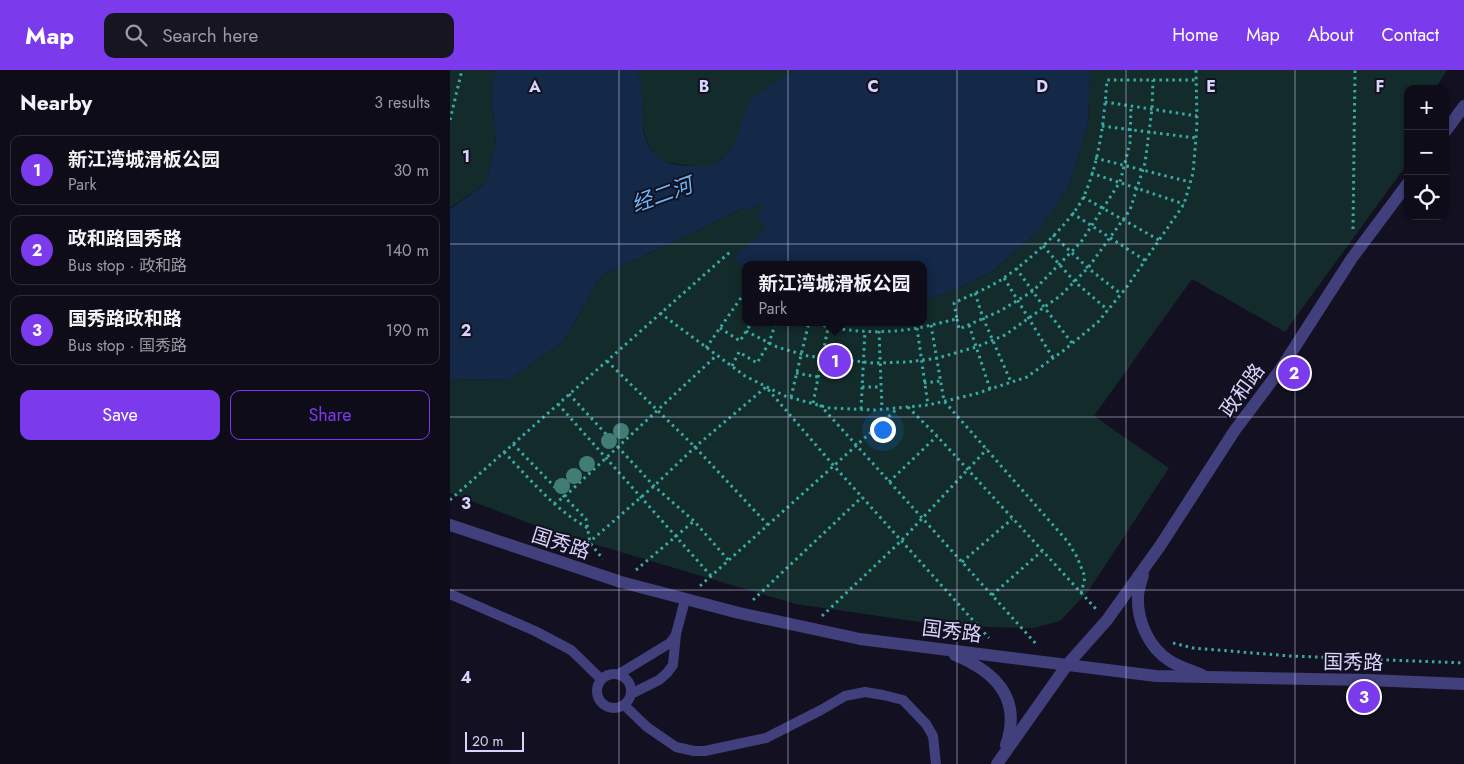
<!DOCTYPE html>
<meta charset="utf-8">
<style>
body{margin:0;font-family:Jost,"Noto Sans SC",sans-serif;background:#171522;color:#f1f3f6}
.controls{position:absolute;right:15px;top:15px;display:grid;overflow:hidden;border-radius:10px;box-shadow:0 1px 4px #0004}
.controls button{width:45px;height:45px;display:grid;place-items:center;padding:0;border:0;border-bottom:1px solid #2e2c38;background:#0e0c19;color:#f1f3f6;font:25px sans-serif}
.scale{position:absolute;left:15px;bottom:12px;width:59px;box-sizing:border-box;padding-left:5px;border:2px solid #d8d4fb;border-top:0;font-size:14px;line-height:18px;white-space:nowrap;color:#d8d4fb;-webkit-text-stroke:4px #131021;paint-order:stroke}
.you{position:absolute;left:432px;top:359px;width:18px;height:18px;margin:-12px;border:4px solid #fff;border-radius:50%;background:#1a73e8;box-shadow:0 0 0 8px #1a73e833}
.badge{display:grid;place-items:center;width:32px;height:32px;border-radius:50%;background:#7c3aed;color:#fff;font-size:16px;font-weight:700}
.pin{position:absolute;translate:-50% -50%;border:2px solid #fff;box-shadow:0 1px 5px #0006}
.popup{position:absolute;left:292px;top:191px;width:185px;height:65px;box-sizing:border-box;display:grid;place-content:center;border-radius:10px;background:#0e0c19;filter:drop-shadow(0 1px 4px #0005);font-size:16px;white-space:nowrap;color:#9b9ba2}
.popup b{font-size:19px;color:#f1f3f6}
.popup::after{content:'';position:absolute;left:50%;top:100%;margin-left:-10px;border:10px solid transparent;border-top-color:#0e0c19}
.list{margin:0;padding:0;list-style:none}
h2{display:flex;justify-content:space-between;align-items:center;height:65px;margin:0;padding:0 20px;font-size:21px}
h2 small{font-size:16px;font-weight:400;color:#9b9ba2}
.list li{display:grid;grid-template-columns:32px 1fr auto;gap:15px;align-items:center;box-sizing:border-box;height:70px;margin:0 10px 10px;padding:0 10px;border:1px solid #2e2c38;border-radius:10px}
.list b{display:block;font-size:19px;white-space:nowrap}
.list p{margin:0;font-size:16px;white-space:nowrap;color:#9b9ba2}
.list em{font-size:16px;font-style:normal;color:#9b9ba2}
.actions{display:flex;gap:10px;padding:15px 20px}
.actions a{flex:1;padding:11px 0;border:1px solid #7c3aed;border-radius:10px;text-align:center;font-size:18px;color:#7c3aed}
.actions .main{background:#7c3aed;color:#fff}
.icon{flex:none;width:28px;height:28px;fill:none;stroke:currentColor;stroke-width:2;stroke-linecap:round;stroke-linejoin:round}
.map{position:relative;flex:none;width:1014px;height:694px;overflow:hidden}
header{display:flex;align-items:center;gap:30px;box-sizing:border-box;height:70px;padding:0 25px;background:#7c3aed;color:#fff}
header strong{font-size:24px}
nav{display:flex;gap:28px;margin-inline-start:auto;font-size:18px}
.search{width:350px;height:45px;background:#171522;display:flex;align-items:center;gap:12px;box-sizing:border-box;padding:0 18px;border-radius:10px;color:#9b9ba2;font-size:19px}
main{display:flex}
aside{flex:1;background:#0e0c19}
.map>svg:first-child{display:block}
.green{fill:#132b2a}
.water{fill:#142847}
.lines{fill:none;stroke-linecap:round;stroke-linejoin:round}
.path{stroke:#39aaa3;stroke-width:3;stroke-dasharray:2.5 4;stroke-linecap:butt}
.lane{stroke:#413f7c;stroke-width:10}
.street{stroke:#413f7c;stroke-width:12}
.tree{fill:#417c75}
.grid{fill:none;stroke:#d8d4fb;stroke-width:1;stroke-opacity:0.55}
.labels{text-anchor:middle;stroke-width:4;stroke-linejoin:round;paint-order:stroke}
.street-label{font-size:20px;fill:#d8d4fb;stroke:#131021}
.water-label{font-size:21px;font-style:italic;fill:#6bb4f2;stroke:#131021}
.grid-label{font-size:16px;text-anchor:middle;font-weight:bold;fill:#d8d4fb;stroke:#131021;stroke-width:4;stroke-linejoin:round;paint-order:stroke}
</style>
<header>
<strong>Map</strong>
<div class="search"><svg class="icon" aria-label="search" viewBox="0 0 24 24"><circle cx="10" cy="10" r="6"/><path d="M15 15l6 6"/></svg>Search here</div>
<nav><a>Home</a><a>Map</a><a>About</a><a>Contact</a></nav>
</header>
<main>
<aside>
<h2>Nearby<small>3 results</small></h2>
<ul class="list">
<li><span class="badge">1</span><div><b>新江湾城滑板公园</b><p>Park</p></div><em>30 m</em></li>
<li><span class="badge">2</span><div><b>政和路国秀路</b><p>Bus stop · 政和路</p></div><em>140 m</em></li>
<li><span class="badge">3</span><div><b>国秀路政和路</b><p>Bus stop · 国秀路</p></div><em>190 m</em></li>
</ul>
<div class="actions"><a class="main">Save</a><a>Share</a></div>
</aside>
<div class="map">
<svg width="1014" height="694" viewBox="0 0 1014 694">
<rect width="100%" height="100%" fill="#131021"/>
<!-- green -->
<g class="green">
<polygon points="0,0 46,0 41,20 46,73 35,114 0,138"/>
<polygon points="187,0 344,0 329,11 278,84 265,94 250,97 213,92 204,84 197,72 192,54 191,14"/>
<polygon points="640,0 997,0 985,19 958,19 958,93 835,262 742,209 644,346 719,398 637,523 610,551 584,558 497,556 346,534 140,473 119,468 0,423 0,313 5,309 59,310 113,272 151,206 296,137 299,141 309,132 315,138 317,158 282,189 296,197 296,252 474,252 474,229 492,225 542,202 589,161 619,116 638,54"/>
</g>
<!-- water -->
<path class="water" d="M46,0H187C189,5 191,10 191,15C194,34 189,54 197,72C203,86 214,94 229,95C271,99 279,91 292,52C294,45 296,36 300,31C307,21 333,8 344,0H640L638,54L619,116L589,161L542,202L492,225L474,229V195H296V197L282,189L316,158L306,146L314,138L309,133L299,141L296,137L151,206L113,272L59,310L5,309L0,313V139L35,114L46,73L41,20Z"/>
<g class="lines">
<!-- path -->
<g class="path">
<polyline points="655,32 747,46"/>
<polyline points="0,50 12,0"/>
<polyline points="652,56 746,68"/>
<polyline points="645,88 740,112"/>
<polyline points="641,103 734,134"/>
<polyline points="633,127 709,170"/>
<polyline points="622,143 696,191"/>
<polyline points="903,159 905,0"/>
<polyline points="603,165 638,198 671,224"/>
<polyline points="593,176 625,212 658,240"/>
<polyline points="566,198 594,237 622,273"/>
<polyline points="554,208 603,288"/>
<polyline points="525,223 533,248 561,312"/>
<polyline points="210,243 295,306 335,326 379,338 425,340 478,335 525,324 577,307 613,281 648,252 676,218 734,134 743,103 746,68 747,52 746,0"/>
<polyline points="507,249 509,259 550,241 583,221 631,172 670,112 680,73 681,36"/>
<path d="M361,252C393,262 428,264 461,259C476,257 492,252 507,249L504,233C520,225 540,218 555,207C579,191 622,152 634,126C650,90 654,49 657,10H746"/>
<polyline points="481,255 494,331 618,472 627,487 635,507 631,524"/>
<polyline points="519,255 540,319"/>
<polyline points="270,258 290,271 302,252"/>
<polyline points="467,258 478,335"/>
<polyline points="296,261 327,277 358,286 423,293 458,292 488,288 526,277 555,265 610,226 638,198 680,140 695,93 702,39 703,10"/>
<polyline points="429,261 432,339"/>
<polyline points="256,278 295,222 296,223"/>
<polyline points="157,291 245,377 318,455"/>
<polyline points="282,296 289,282 307,293 319,273 326,252"/>
<polyline points="346,303 368,307"/>
<polyline points="474,313 491,311"/>
<polyline points="412,317 431,317"/>
<polyline points="119,324 204,416 244,451 280,492"/>
<polyline points="341,327 359,252"/>
<polyline points="363,333 378,258"/>
<polyline points="108,334 262,507"/>
<polyline points="370,335 587,575"/>
<polyline points="458,337 487,366 646,539"/>
<polyline points="411,339 415,261"/>
<polyline points="63,374 136,449 140,473 153,489"/>
<path d="M54,382C80,409 105,440 138,458"/>
<polyline points="439,412 487,366"/>
<polyline points="0,430 281,181"/>
<polyline points="104,434 114,427 267,285"/>
<polyline points="128,482 204,416 245,377 316,317 384,396 539,568"/>
<polyline points="512,492 562,449"/>
<polyline points="186,500 244,451"/>
<polyline points="250,516 448,338"/>
<polyline points="542,525 592,481"/>
<polyline points="303,530 412,427"/>
<polyline points="372,546 451,471 537,379"/>
<polyline points="723,573 743,578 840,586 1014,593"/>
</g>
<!-- lane -->
<g class="lane">
<polyline points="0,524 85,561 121,580 151,609"/>
<circle cx="164" cy="621" r="17"/>
<polyline points="169,604 220,573 226,565"/>
<polyline points="181,624 209,610 217,603 223,595 226,564 235,530"/>
<polyline points="174,635 197,657 226,677 244,681 255,681 316,668 371,640 395,626 415,622 433,625 453,630 476,654 483,666 486,694"/>
</g>
<!-- street -->
<g class="street">
<polyline points="995,62 1014,36"/>
<polyline points="0,455 171,512 289,543 410,569 706,606 918,610 1014,614"/>
<path d="M693,505C691,512 688,520 688,527C687,551 699,578 720,591C729,597 741,600 752,605"/>
<path d="M505,585C546,602 572,629 556,675"/>
<polyline points="547,694 617,595 657,550 710,476 785,360 830,300 902,188 958,113"/>
</g>
</g>
<!-- trees -->
<g class="tree">
<circle cx="171" cy="361" r="8"/>
<circle cx="159" cy="371" r="8"/>
<circle cx="137" cy="394" r="8"/>
<circle cx="124" cy="406" r="8"/>
<circle cx="112" cy="416" r="8"/>
</g>
<!-- grid -->
<path class="grid" d="M169,0V694M338,0V694M507,0V694M676,0V694M845,0V694M0,174H1014M0,347H1014M0,520H1014"/>
<g class="labels">
<!-- street labels -->
<g class="street-label">
<text transform="translate(792 320) rotate(-54)" y="7">政和路</text>
<text transform="translate(111 473) rotate(18)" y="7">国秀路</text>
<text transform="translate(502 561) rotate(7)" y="7">国秀路</text>
<text transform="translate(903 592) rotate(1)" y="7">国秀路</text>
</g>
<!-- water labels -->
<g class="water-label">
<text transform="translate(212 125) rotate(-20)" y="7">经二河</text>
</g>
</g>
<g class="grid-label">
<text x="85" y="22">A</text>
<text x="254" y="22">B</text>
<text x="423" y="22">C</text>
<text x="592" y="22">D</text>
<text x="761" y="22">E</text>
<text x="930" y="22">F</text>
<text x="16" y="92">1</text>
<text x="16" y="266">2</text>
<text x="16" y="439">3</text>
<text x="16" y="613">4</text>
</g>
</svg>
<div class="controls">
<button>+</button>
<button>−</button>
<button><svg class="icon" aria-label="locate" viewBox="0 0 24 24"><circle cx="12" cy="12" r="6"/><path d="M12 2v4M12 18v4M2 12h4M18 12h4"/></svg></button>
</div>
<div class="scale">20 m</div>
<div class="you"></div>
<div class="pin badge" style="left:385px;top:291px">1</div>
<div class="popup"><b>新江湾城滑板公园</b>Park</div>
<div class="pin badge" style="left:844px;top:303px">2</div>
<div class="pin badge" style="left:914px;top:627px">3</div>
</div>
</main>
